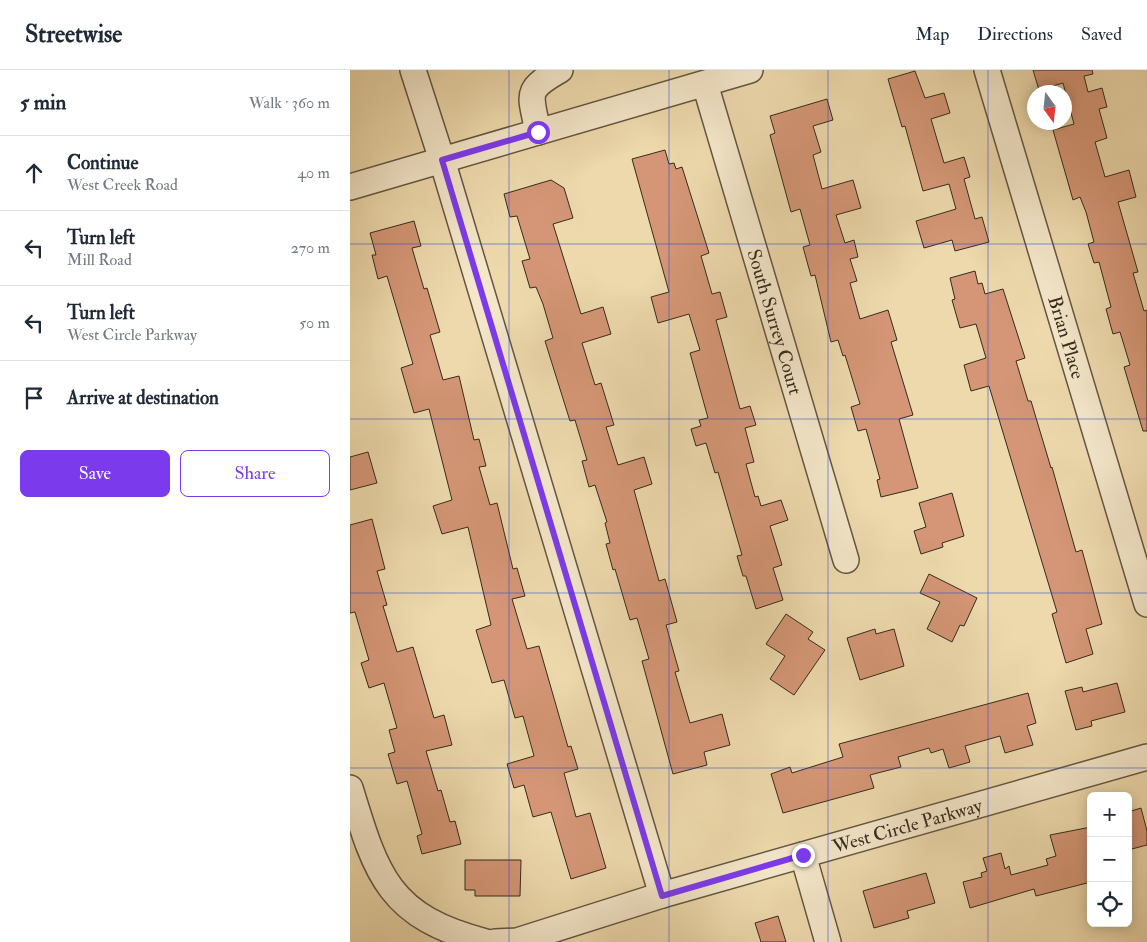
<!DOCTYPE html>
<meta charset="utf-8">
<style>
body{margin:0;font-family:"IM FELL Double Pica",serif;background:#f2f2f3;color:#1f2937}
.controls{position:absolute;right:15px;bottom:15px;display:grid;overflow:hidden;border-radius:8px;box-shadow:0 2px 12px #0003}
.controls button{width:45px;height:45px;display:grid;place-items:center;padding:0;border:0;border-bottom:1px solid #e0e1e3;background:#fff;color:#1f2937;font:25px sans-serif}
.compass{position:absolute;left:677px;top:15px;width:45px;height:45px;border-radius:50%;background:#fff;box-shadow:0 2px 12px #0003;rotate:165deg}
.stop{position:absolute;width:15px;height:15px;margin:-11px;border:4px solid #7c3aed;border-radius:50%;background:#fff}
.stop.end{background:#7c3aed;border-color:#fff;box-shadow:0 1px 5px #0008}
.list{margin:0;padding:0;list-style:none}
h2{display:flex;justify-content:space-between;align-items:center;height:65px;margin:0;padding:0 20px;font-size:21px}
h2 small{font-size:16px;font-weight:400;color:#747a83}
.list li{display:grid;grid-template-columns:32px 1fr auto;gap:15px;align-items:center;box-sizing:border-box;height:75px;padding:0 20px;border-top:1px solid #e0e1e3}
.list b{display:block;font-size:19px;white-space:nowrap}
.list p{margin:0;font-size:16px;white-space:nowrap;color:#747a83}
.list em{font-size:16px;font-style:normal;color:#747a83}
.actions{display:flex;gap:10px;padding:15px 20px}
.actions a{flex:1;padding:11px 0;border:1px solid #7c3aed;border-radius:8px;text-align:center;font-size:18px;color:#7c3aed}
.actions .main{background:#7c3aed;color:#fff}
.icon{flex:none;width:28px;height:28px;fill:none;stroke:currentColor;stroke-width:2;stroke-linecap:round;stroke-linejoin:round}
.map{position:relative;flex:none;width:797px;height:872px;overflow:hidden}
header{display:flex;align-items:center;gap:30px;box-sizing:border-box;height:70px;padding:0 25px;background:#fff;border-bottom:1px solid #e0e1e3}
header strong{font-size:24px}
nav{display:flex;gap:28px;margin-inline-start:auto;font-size:18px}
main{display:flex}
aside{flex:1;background:#fff}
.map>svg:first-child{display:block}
.building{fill:#d49676;stroke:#362b1c}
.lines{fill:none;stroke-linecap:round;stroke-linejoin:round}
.minor-casing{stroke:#645640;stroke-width:28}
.minor{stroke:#f3e6c9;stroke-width:25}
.route{stroke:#7c3aed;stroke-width:6}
.grid{fill:none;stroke:#1d4ed8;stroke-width:1;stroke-opacity:0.55}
.labels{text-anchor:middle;stroke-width:5;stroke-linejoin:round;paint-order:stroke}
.street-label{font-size:19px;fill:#362b1c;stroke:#f3e6c9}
</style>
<header>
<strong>Streetwise</strong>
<nav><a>Map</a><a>Directions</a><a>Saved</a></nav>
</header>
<main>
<aside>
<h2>5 min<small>Walk · 360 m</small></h2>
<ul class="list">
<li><svg class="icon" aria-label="ahead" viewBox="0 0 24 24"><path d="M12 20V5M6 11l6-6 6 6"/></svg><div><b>Continue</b><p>West Creek Road</p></div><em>40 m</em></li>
<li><svg class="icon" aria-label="left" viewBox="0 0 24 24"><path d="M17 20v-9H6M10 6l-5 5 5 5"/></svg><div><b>Turn left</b><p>Mill Road</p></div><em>270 m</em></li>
<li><svg class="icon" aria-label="left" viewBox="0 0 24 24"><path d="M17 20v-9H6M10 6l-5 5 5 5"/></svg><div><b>Turn left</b><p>West Circle Parkway</p></div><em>50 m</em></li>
<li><svg class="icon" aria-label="arrive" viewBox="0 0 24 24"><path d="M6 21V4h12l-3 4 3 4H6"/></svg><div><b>Arrive at destination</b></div></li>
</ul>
<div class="actions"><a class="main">Save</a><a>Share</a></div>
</aside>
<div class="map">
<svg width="797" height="872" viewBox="0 0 797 872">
<rect width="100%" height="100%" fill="#edd9ac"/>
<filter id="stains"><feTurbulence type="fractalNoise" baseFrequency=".004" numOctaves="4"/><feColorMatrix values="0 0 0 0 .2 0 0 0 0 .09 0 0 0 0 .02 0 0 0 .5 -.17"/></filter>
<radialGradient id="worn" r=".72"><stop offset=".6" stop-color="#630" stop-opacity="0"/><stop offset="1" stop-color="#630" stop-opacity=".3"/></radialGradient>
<!-- building -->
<g class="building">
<polygon points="683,0 742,0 743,4 734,6 738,22 752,18 757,37 749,39 757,68 745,72 755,107 779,100 786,127 768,132 788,202 783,203 794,241 797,240 797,361 793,361 774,297 780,295 770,262 763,264 756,239 761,237 749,192 744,193 738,174 744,172 736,142 730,127 723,130 703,60 724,54 713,13 689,20"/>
<polygon points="565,1 575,28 594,23 600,43 581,49 594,93 614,87 620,107 614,109 625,149 632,147 639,172 605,181 602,170 574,178 566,151 606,139 599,114 573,121 555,56 552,57 538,9"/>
<polygon points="477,29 483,50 463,56 471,82 463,85 472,119 503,110 511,138 486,145 495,173 504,170 508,187 500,189 507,211 500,213 510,249 538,240 547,270 541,272 563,345 549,349 568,418 531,427 527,410 530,409 516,359 508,361 501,337 510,334 495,285 493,286 488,270 481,272 465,205 461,206 453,177 460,175 450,139 441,142 420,65 425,63 420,46"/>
<polygon points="315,80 319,94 324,93 326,99 332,97 359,183 351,186 362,224 370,222 377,247 366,250 390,339 400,336 406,355 395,358 404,392 396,394 405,427 408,426 411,436 431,430 438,450 420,456 432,495 423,498 433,530 406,539 396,506 393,506 387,486 392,485 368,402 365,403 356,373 346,376 341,359 351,356 349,350 358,348 340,283 350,280 339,244 308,253 301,227 319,222 282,89"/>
<polygon points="201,110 214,118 223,148 203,154 231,244 253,237 261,264 232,273 245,315 251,313 264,355 256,357 268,395 294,387 302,414 284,420 309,511 315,509 327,552 316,555 329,601 325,602 340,653 372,644 380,675 354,682 357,695 323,704 292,591 299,589 287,548 280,550 265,499 263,500 256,474 260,473 255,453 257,452 245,415 239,417 232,391 237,390 225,350 220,351 195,271 203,268 193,234 186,217 180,218 172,191 180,189 167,146 160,147 154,124"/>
<polygon points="64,151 71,176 62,178 74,219 77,218 90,262 80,265 93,310 109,306 124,370 129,369 136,396 129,397 140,435 147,433 163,499 167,498 175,526 162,529 177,579 189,576 218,677 221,676 228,699 214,703 226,747 240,743 256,798 221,809 201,742 183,747 174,715 164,718 157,694 184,686 173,646 165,648 154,610 142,613 126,560 141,555 118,457 92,464 83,436 102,430 79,339 64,343 51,298 63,294 37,206 28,209 22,185 26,185 20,163"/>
<polygon points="625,201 628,214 632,213 635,224 653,219 675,288 666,291 678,331 681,331 701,398 702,397 726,482 732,480 752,554 736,559 743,584 716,593 702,544 707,542 639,316 621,321 614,295 636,288 626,254 610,258 602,230 605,229 600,208"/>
<polygon points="18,382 27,413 0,420 0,387"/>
<polygon points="602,423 614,466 592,473 593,477 571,484 564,461 576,457 569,433"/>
<polygon points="22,449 35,499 27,501 37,535 33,536 47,582 63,577 84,648 94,645 102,675 76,681 88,721 91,720 100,752 105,751 111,774 72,784 67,766 72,764 57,711 47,714 38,684 45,682 39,660 47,658 34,613 19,618 11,593 19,590 5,542 0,543 0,455"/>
<polygon points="579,504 627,528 614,556 610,555 602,572 577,559 590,532 570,523"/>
<polygon points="436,544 463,562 458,569 475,580 444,625 420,609 435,586 416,574"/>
<polygon points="525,559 526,564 544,559 554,596 510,610 497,568"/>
<polygon points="767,613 775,642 741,651 742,656 726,660 715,621 732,617 733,622"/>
<polygon points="678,623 686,653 677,656 683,675 655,683 650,666 615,676 620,692 599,698 593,679 581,683 579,678 548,687 551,697 520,705 524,718 433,743 421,704 440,697 442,703 493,687 489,674"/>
<polygon points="791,738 797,761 797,775 778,780 778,742"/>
<polygon points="741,757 741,812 686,826 684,819 620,838 613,812 632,807 631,803 637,801 633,788 651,783 655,799 659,796 661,805 698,795 696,789 706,786 700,765"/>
<polygon points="115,790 171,790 170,826 125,826 125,820 115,820"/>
<polygon points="576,803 585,833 557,841 559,848 524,858 513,821"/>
<polygon points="428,846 436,872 411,872 405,853"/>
</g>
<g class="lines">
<!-- minor casing -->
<g class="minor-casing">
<g id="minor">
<polyline points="63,0 92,90 312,825"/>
<path id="s1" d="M637,0L797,534"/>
<path id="s2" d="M355,14L496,490"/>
<path d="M188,62C181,24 173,21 210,0"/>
<polyline points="0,117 400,0"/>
<path d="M0,718C27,807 39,847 136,872"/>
<polyline points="453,785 478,872"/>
<path id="s3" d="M145,872L167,871L312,825L797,687"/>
</g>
</g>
<!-- minor -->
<use href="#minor" class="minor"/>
</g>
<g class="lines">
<!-- route -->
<polyline class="route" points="188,62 92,90 312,826 453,785"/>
</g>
<!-- grid -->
<path class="grid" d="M159,0V872M319,0V872M478,0V872M638,0V872M0,174H797M0,349H797M0,523H797M0,698H797"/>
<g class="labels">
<!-- street labels -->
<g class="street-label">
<text dy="7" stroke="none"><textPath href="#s2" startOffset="248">South Surrey Court</textPath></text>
<text dy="7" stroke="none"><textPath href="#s1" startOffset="279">Brian Place</textPath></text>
<text dy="7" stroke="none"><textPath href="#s3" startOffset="429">West Circle Parkway</textPath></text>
</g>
</g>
<rect width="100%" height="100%" filter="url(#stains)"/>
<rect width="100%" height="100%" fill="url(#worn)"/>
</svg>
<div class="controls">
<button>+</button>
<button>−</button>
<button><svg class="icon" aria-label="locate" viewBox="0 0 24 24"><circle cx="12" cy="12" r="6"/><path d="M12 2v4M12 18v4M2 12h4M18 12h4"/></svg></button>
</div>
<svg class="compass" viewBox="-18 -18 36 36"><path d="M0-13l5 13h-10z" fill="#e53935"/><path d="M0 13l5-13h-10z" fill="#747a83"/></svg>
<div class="stop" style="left:188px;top:62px"></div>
<div class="stop end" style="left:453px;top:785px"></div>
</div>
</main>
